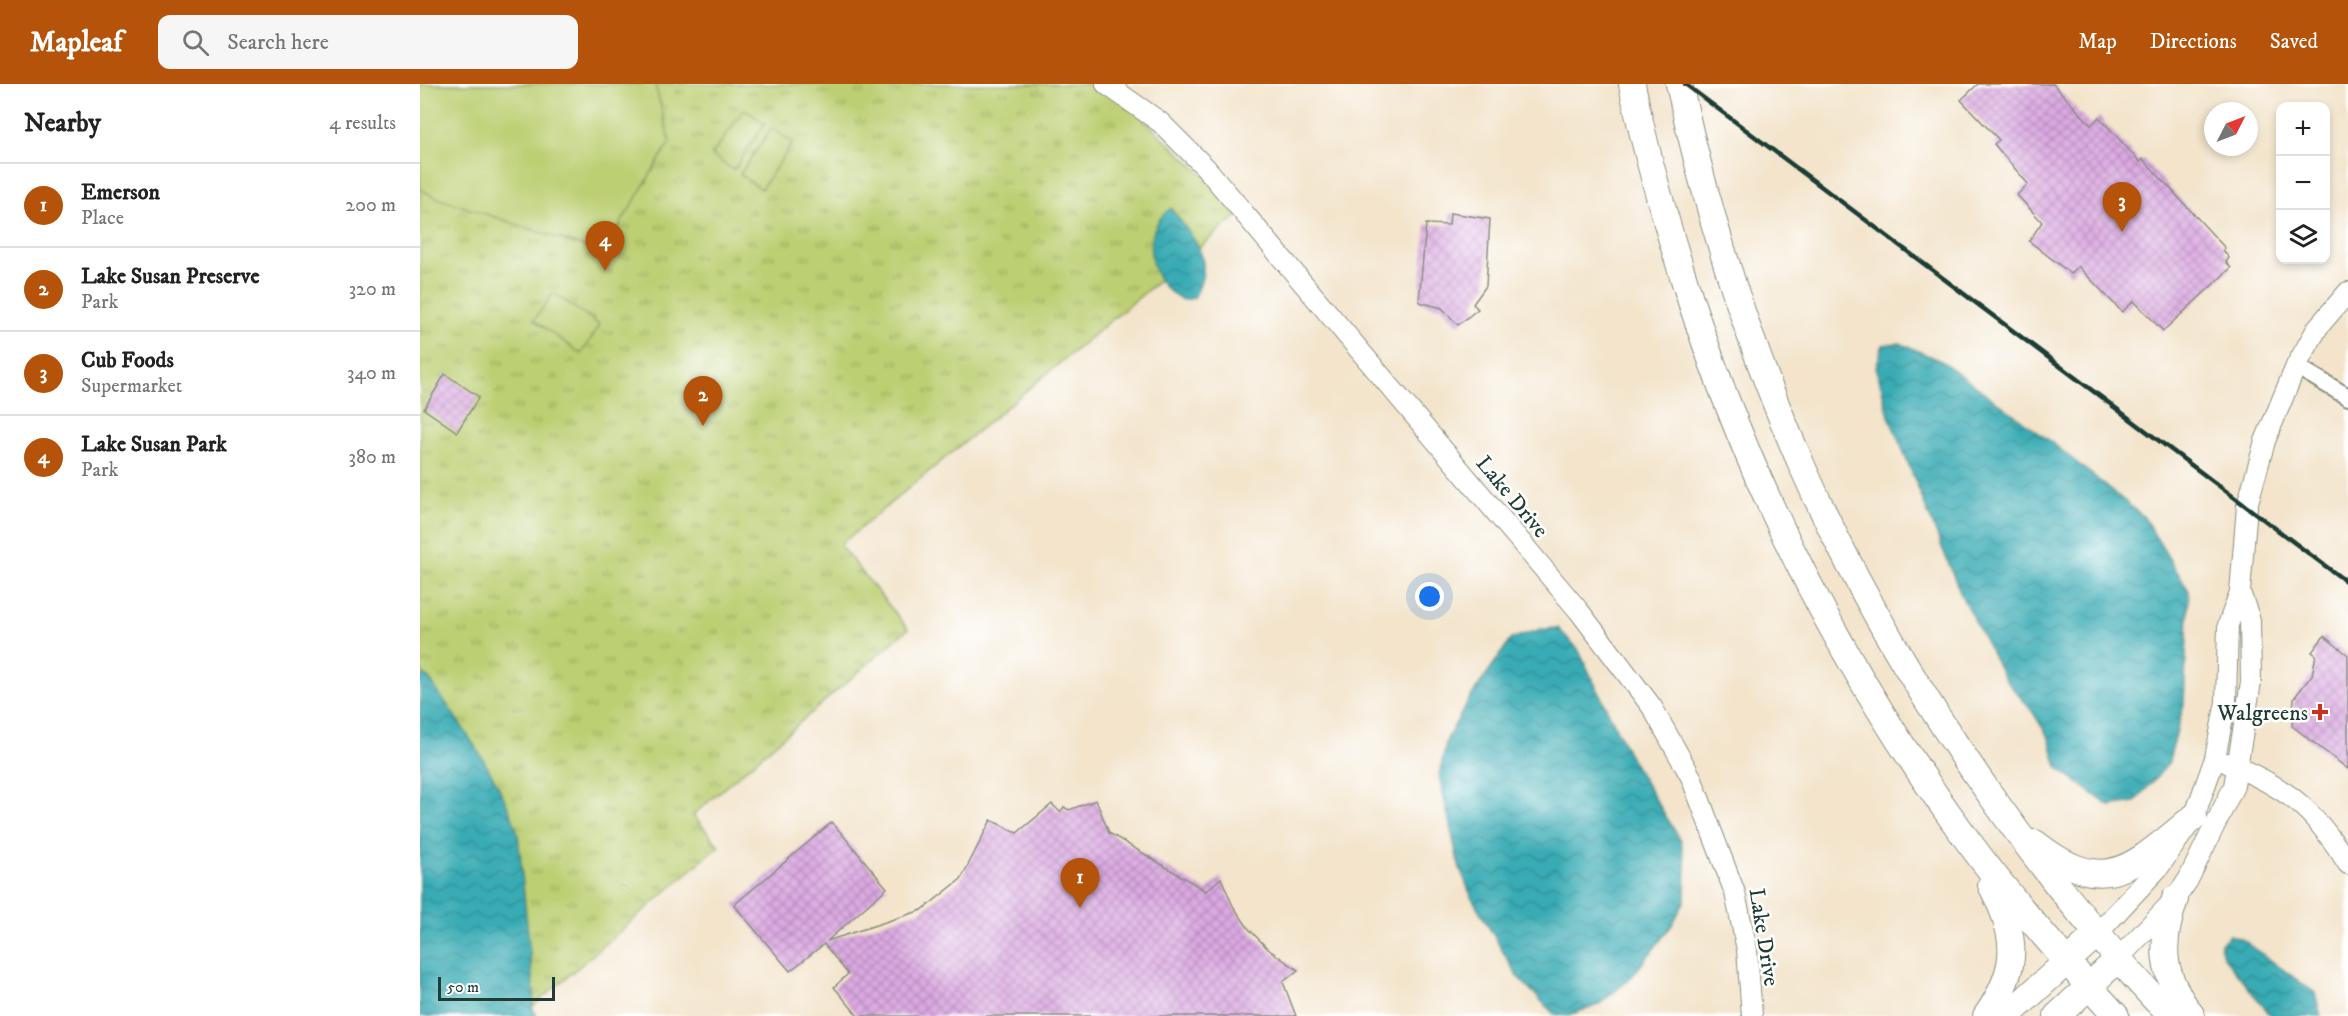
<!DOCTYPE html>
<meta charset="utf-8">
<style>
body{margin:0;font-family:"IM FELL DW Pica",serif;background:#f6f6f6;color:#222}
.controls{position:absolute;right:18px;top:18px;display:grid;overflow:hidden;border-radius:12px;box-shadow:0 3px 9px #0003}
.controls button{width:54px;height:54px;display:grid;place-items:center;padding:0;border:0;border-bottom:2px solid #e0e0e0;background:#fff;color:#222;font:30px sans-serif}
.compass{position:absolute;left:1784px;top:18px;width:54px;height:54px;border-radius:50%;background:#fff;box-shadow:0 3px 9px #0003;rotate:48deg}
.scale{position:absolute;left:18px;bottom:15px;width:117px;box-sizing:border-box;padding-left:6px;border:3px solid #1f3d34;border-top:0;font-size:16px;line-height:21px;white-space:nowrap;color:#1f3d34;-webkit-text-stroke:4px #fff;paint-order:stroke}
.you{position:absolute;left:1010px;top:513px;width:21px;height:21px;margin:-15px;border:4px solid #fff;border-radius:50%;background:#1a73e8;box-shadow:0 0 0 9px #1a73e833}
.badge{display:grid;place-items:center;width:39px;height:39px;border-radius:50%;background:#b45309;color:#fff;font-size:20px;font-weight:700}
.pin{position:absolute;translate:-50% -50px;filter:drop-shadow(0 2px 3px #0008)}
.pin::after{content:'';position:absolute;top:32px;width:21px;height:18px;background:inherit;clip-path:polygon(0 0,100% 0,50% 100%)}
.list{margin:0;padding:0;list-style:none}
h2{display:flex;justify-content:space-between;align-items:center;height:78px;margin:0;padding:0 24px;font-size:26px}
h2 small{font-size:20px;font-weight:400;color:#767676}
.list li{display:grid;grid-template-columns:39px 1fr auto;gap:18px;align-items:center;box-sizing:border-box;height:84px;padding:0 24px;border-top:2px solid #e0e0e0}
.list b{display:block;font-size:22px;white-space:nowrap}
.list p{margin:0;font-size:20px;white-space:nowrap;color:#767676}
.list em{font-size:20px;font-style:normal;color:#767676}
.icon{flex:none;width:33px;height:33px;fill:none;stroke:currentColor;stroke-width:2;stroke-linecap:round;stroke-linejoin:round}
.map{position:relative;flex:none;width:1928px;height:932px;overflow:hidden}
header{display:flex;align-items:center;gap:36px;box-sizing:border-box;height:84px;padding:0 30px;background:#b45309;color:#fff}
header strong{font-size:28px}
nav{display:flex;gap:33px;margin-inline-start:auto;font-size:21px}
.search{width:420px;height:54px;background:#f6f6f6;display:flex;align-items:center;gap:15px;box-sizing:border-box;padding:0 21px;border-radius:12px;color:#767676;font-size:22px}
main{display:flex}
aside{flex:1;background:#fff}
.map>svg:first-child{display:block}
.park{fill:url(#park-tufts);stroke:#6e8653;stroke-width:1.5}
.pitch{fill:#bccf72;stroke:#6e8653;stroke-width:1.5}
.water{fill:url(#water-waves);stroke:#2c7474;stroke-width:1.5}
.building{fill:url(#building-cross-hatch)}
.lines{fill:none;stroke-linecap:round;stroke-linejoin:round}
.minor-casing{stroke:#899080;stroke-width:20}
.tertiary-casing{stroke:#899080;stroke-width:22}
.primary-casing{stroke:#899080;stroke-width:28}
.minor{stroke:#fff;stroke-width:16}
.tertiary{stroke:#fff;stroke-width:20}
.primary{stroke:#fff;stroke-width:26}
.rail{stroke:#1f3d34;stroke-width:4.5}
.poi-dot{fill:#c8321e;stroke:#fff;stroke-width:2}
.labels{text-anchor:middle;stroke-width:5;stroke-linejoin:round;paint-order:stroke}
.street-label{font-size:22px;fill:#1f3d34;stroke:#fff}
.poi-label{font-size:22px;fill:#1f3d34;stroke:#fff;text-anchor:end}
</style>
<header>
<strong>Mapleaf</strong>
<div class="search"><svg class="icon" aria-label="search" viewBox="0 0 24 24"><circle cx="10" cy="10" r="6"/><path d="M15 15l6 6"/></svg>Search here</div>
<nav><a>Map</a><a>Directions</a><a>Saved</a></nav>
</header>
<main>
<aside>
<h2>Nearby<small>4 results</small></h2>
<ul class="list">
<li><span class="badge">1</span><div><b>Emerson</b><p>Place</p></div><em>200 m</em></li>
<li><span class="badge">2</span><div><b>Lake Susan Preserve</b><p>Park</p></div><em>320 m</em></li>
<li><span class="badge">3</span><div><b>Cub Foods</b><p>Supermarket</p></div><em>340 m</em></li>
<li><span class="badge">4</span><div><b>Lake Susan Park</b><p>Park</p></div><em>380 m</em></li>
</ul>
</aside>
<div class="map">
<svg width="1928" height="932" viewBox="0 0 1928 932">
<defs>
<pattern id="park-tufts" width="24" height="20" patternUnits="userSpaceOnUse" patternTransform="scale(1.5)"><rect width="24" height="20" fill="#bccf72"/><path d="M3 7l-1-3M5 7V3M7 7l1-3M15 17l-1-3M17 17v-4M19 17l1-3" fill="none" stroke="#98a95e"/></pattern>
<pattern id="water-waves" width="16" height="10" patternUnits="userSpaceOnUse" patternTransform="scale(1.5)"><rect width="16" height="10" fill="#39abb4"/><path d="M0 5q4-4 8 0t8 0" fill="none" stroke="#2f8c93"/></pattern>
<pattern id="building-cross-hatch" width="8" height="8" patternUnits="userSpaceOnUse" patternTransform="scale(1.5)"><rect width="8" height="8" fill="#dca9e2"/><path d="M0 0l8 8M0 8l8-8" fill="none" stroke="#b28bb8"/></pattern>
</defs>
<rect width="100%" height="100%" fill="#fff"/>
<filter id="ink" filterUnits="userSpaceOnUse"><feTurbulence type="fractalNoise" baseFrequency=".0167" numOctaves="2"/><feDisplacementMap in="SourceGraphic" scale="12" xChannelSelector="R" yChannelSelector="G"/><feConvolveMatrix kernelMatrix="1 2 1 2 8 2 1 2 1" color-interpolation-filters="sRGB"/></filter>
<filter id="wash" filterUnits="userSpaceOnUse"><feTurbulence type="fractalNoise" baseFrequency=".008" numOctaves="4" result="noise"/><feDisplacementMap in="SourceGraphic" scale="24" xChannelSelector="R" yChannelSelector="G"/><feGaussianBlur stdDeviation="1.35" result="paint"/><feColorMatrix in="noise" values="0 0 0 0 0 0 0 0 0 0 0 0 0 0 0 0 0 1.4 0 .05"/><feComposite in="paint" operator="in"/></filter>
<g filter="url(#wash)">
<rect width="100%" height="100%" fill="#f3e4cb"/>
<!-- park -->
<polygon class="park" points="0,0 686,0 822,128 420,461 488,545 273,731 299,762 112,923 92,732 56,664 9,595 0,586"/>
<!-- pitch -->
<g class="pitch">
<polygon points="0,0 235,0 250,58 183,169 15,113 0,105"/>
<polygon points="324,25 345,40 313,86 292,71"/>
<polygon points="352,44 373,59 341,105 320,90"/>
<polygon points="133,209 180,241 161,270 114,236"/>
</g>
<!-- water -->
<g class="water">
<path d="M751,124C775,157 796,174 774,214L762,216C756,211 747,207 743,201C725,178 726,142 751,124Z"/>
<polygon points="1480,259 1523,278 1630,357 1723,432 1769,507 1764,620 1748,680 1715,718 1689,722 1637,683 1629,654 1612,627 1585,595 1542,513 1469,332 1456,283 1463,261"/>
<polygon points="1138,544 1158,565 1211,675 1261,757 1266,785 1265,816 1252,841 1210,895 1178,921 1146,932 1134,930 1097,892 1052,814 1039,782 1019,691 1027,655 1048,617 1091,555 1121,545"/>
<path d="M0,590L9,595C42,643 81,694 98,750L114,911L112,923L117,932H0Z"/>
<polygon points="1810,851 1823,856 1895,909 1901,932 1851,932 1803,872 1800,860"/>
</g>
<g id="blocks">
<!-- building -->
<g class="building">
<polygon points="1558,0 1633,0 1671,41 1679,33 1720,78 1723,75 1805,164 1803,166 1809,174 1806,178 1811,184 1743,247 1714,217 1702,228 1658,182 1651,190 1609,157 1622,138 1597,111 1608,100 1574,60 1579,56 1541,16"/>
<polygon points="1030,129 1070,135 1066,202 1053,220 1058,225 1038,241 1022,224 999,218 1006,140 1029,141"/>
<polygon points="25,290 59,313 37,348 4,325"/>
<polygon points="1904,552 1928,571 1928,685 1872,642 1874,614 1892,591 1896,571 1892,568"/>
<polygon points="676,716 689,749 786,807 801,794 813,822 829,845 848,865 878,886 863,898 876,932 438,932 414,903 428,890 404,860 370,887 314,821 412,738 467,804 407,857 502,826 541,795 571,736 597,749 632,720 640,728 644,723 649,726"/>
</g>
</g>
</g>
<g filter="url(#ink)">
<use href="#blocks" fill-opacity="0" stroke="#899080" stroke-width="1.5"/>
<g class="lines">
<!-- minor casing -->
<g class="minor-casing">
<polyline id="minor" points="1876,282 1928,313"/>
</g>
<!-- tertiary casing -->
<g class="tertiary-casing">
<g id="tertiary">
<polyline points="686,0 740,38 786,84 1159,527 1232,623 1271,693 1315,809 1327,866 1332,932"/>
<path d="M1807,679C1868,704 1893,724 1928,780"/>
<polyline points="1676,851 1739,783 1774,733 1795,674 1806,618 1808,541 1820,508 1827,422 1845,357 1876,282 1898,243 1928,208"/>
<polyline points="1697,876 1755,815 1768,796 1814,702 1831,598 1830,536 1820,508"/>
</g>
</g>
<!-- primary casing -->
<g class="primary-casing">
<g id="primary">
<path d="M1212,0C1224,63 1242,125 1261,186C1324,390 1421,584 1548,757C1593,818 1645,876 1696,932"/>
<path d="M1259,0C1319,274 1421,507 1587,734C1638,804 1691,870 1751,932"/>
<path d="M1615,759C1687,816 1713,782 1774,733"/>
<path d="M1755,815C1739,863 1741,891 1772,932"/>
<path d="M1566,932C1600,884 1598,852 1571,801"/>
<polyline points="1587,932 1676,851"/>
<polyline points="1637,932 1697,876"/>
</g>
</g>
<!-- minor -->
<use href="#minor" class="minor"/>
<!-- tertiary -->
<use href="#tertiary" class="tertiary"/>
<!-- primary -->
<use href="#primary" class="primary"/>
<!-- rail -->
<polyline class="rail" points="1265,0 1928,499"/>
</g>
</g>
<!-- markers -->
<path class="poi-dot" d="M1897 619h6v6h6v6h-6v6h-6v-6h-6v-6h6z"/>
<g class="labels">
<!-- street labels -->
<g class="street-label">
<text transform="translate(1093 412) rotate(50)" y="8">Lake Drive</text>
<text transform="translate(1345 853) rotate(81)" y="8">Lake Drive</text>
</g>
<!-- poi labels -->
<g class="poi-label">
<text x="1888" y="636">Walgreens</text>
</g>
</g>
</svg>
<div class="controls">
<button>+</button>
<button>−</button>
<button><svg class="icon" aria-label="layers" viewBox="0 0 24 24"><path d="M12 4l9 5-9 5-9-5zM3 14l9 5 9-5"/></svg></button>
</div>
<svg class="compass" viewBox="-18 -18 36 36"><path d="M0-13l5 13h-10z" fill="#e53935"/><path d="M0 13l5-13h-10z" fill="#767676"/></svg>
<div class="scale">50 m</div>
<div class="you"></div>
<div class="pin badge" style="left:660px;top:824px">1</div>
<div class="pin badge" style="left:283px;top:342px">2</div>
<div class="pin badge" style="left:1702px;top:148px">3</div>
<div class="pin badge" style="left:185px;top:187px">4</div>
</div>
</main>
